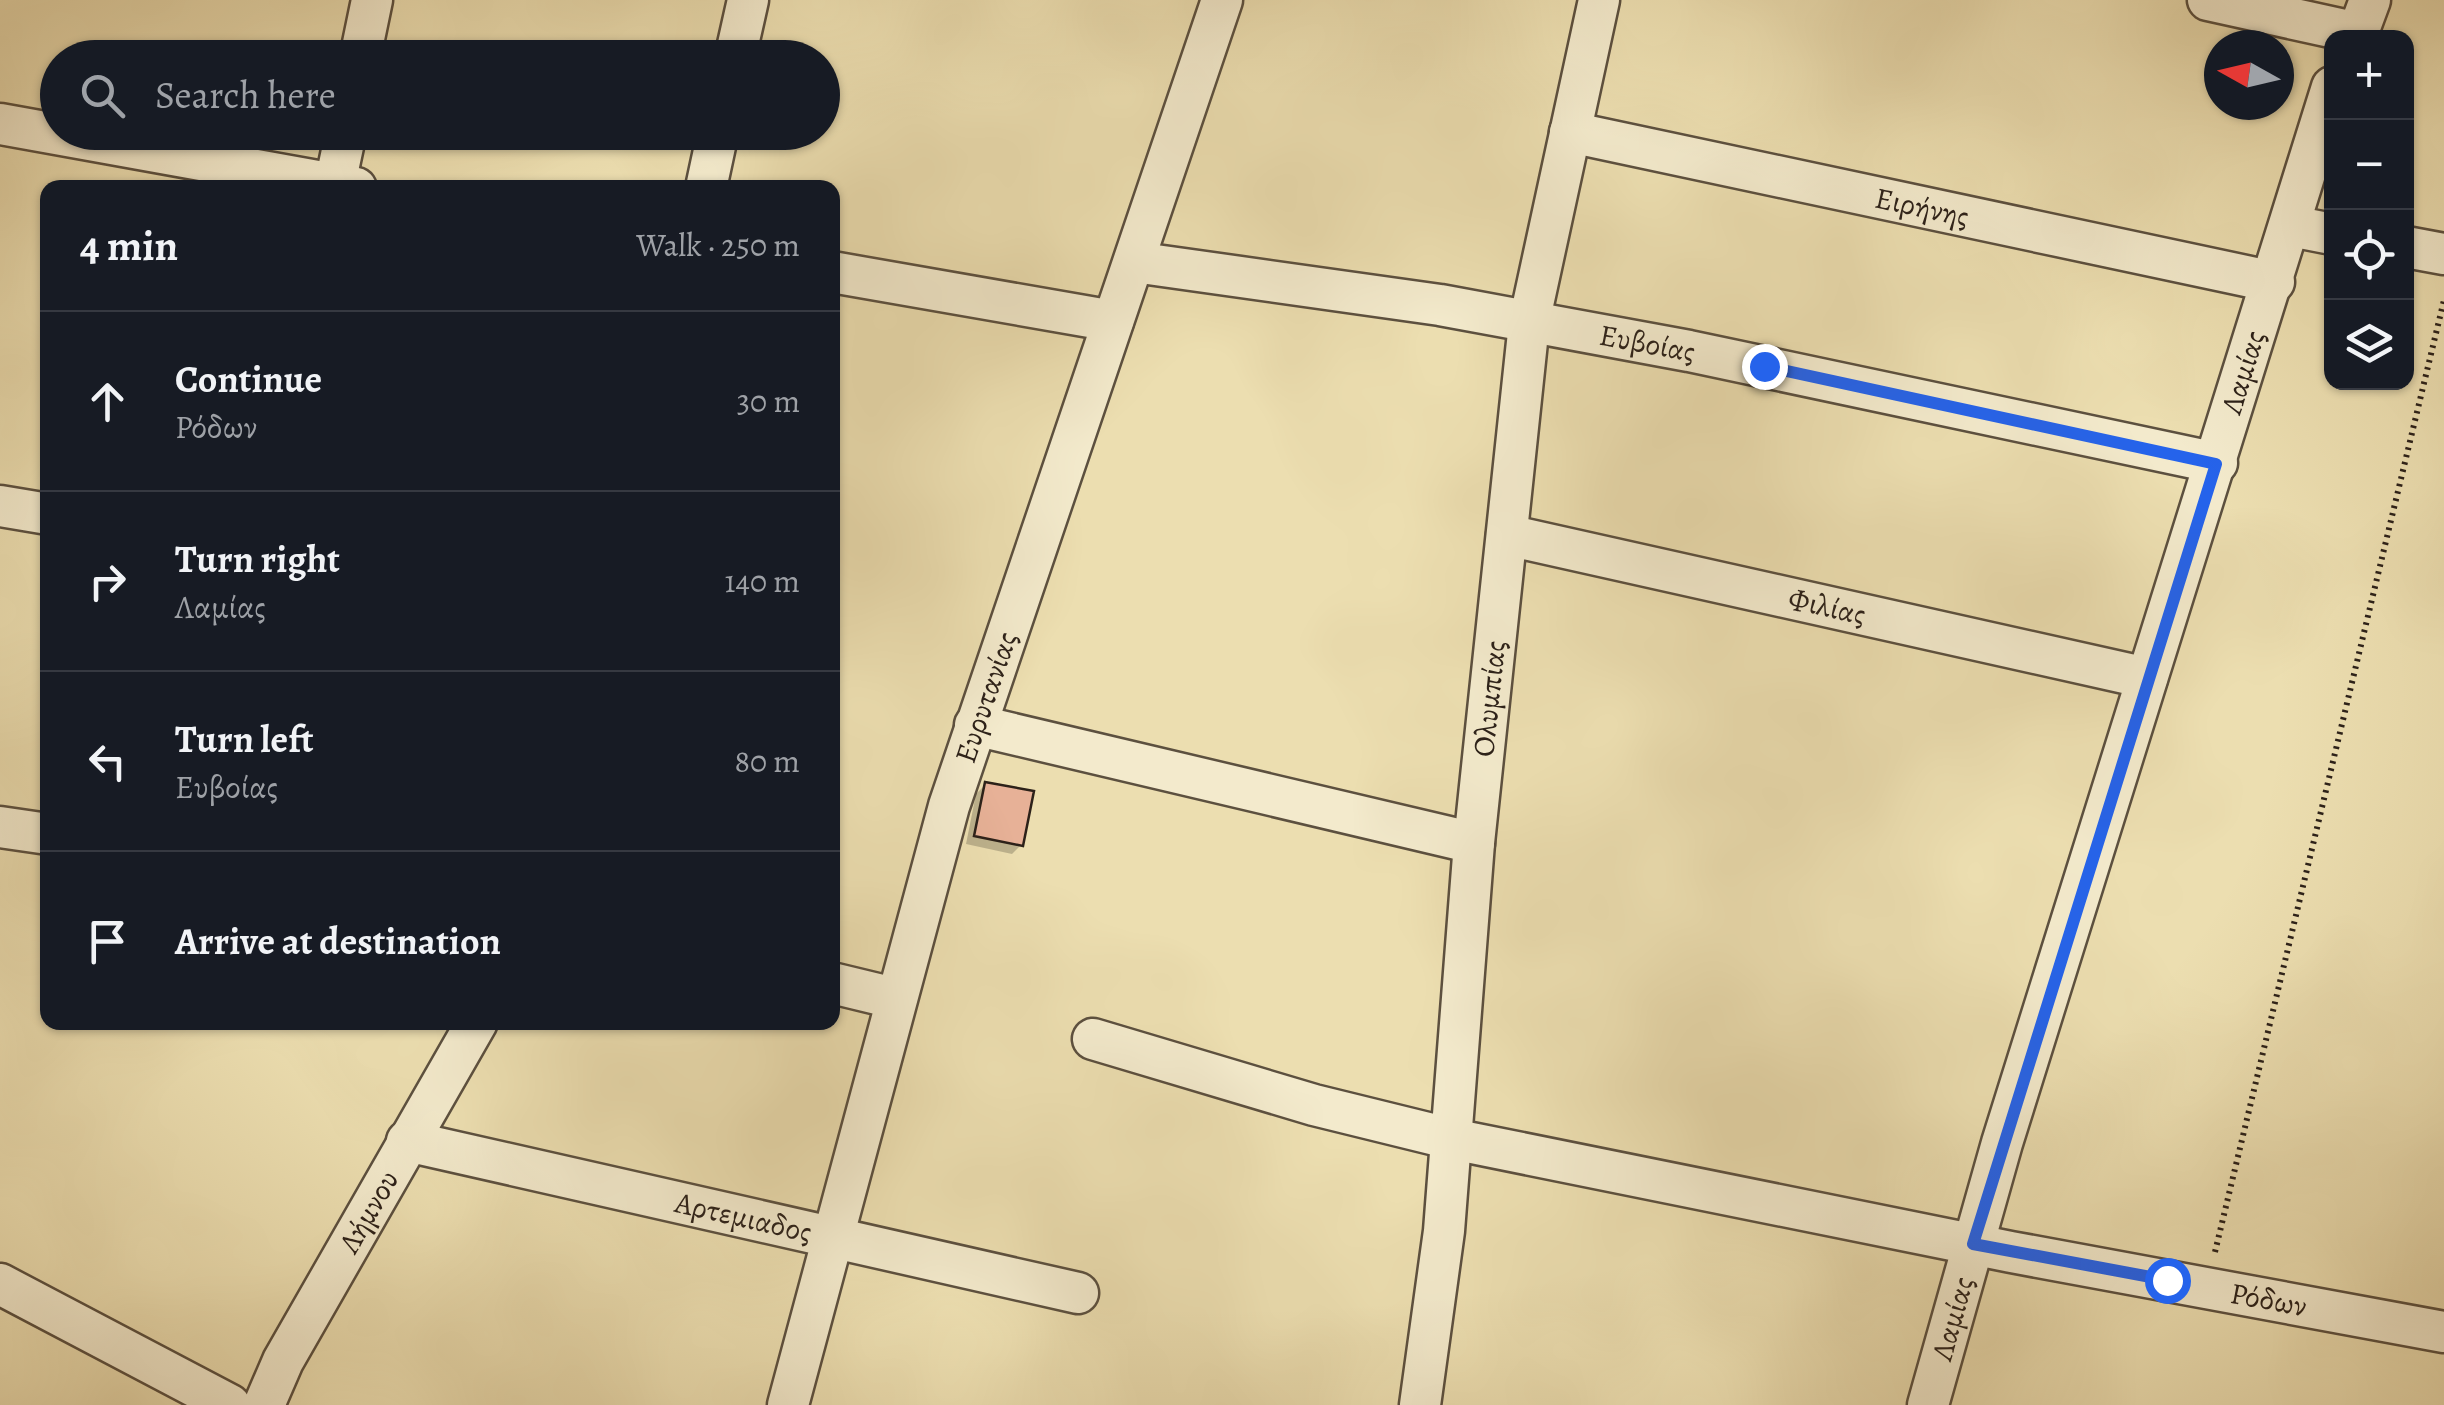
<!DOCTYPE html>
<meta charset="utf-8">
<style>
body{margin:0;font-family:Alegreya,serif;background:#242831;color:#f1f3f6}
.controls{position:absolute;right:30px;top:30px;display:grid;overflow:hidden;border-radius:20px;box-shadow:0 2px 8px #0004}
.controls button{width:90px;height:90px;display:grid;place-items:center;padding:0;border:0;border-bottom:2px solid #363941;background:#171b24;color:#f1f3f6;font:50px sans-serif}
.compass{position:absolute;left:2204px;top:30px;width:90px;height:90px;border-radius:50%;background:#171b24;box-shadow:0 2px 8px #0004;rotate:278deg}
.stop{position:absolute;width:30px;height:30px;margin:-22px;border:8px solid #2563eb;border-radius:50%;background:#fff}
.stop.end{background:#2563eb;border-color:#fff;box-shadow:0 2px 10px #0008}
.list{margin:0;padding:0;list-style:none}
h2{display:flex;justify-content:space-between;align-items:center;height:130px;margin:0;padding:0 40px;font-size:42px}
h2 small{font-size:32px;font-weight:400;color:#9ea1a6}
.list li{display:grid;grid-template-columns:65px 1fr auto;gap:30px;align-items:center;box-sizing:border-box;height:180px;padding:0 40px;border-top:2px solid #363941}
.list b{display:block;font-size:38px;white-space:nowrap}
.list p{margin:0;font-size:32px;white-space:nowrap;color:#9ea1a6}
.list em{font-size:32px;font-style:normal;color:#9ea1a6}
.icon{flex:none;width:55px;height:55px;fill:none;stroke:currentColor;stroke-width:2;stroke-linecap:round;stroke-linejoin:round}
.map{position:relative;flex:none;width:2444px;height:1405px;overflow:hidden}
.search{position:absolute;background:#171b24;box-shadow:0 2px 8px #0004;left:40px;top:40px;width:800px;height:110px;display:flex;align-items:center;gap:25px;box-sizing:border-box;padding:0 35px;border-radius:55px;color:#9ea1a6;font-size:38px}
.panel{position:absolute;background:#171b24;box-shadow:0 2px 8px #0004;left:40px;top:180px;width:800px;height:850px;border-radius:20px}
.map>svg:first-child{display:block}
.shadow{fill:#0003}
.building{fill:#e7b197;stroke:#2c2119;stroke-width:2.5}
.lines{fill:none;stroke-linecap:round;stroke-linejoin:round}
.minor-casing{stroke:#5c503f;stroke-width:45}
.path{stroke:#2c2119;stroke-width:6;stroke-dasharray:2.5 5;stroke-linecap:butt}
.minor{stroke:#f3eacc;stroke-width:40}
.route{stroke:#2563eb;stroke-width:12}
.labels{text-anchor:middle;stroke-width:10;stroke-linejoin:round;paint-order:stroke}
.street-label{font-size:30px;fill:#2c2119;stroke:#f3eacc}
</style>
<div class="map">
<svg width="2444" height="1405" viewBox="0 0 2444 1405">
<rect width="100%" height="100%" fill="#ecdeb0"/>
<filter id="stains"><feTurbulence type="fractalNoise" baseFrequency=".002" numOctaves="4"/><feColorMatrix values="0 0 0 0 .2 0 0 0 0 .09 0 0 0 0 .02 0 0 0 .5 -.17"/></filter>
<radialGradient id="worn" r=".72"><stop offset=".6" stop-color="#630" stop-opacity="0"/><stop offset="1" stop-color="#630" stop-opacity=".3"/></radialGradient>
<!-- shadow -->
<polygon class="shadow" points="985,785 1021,845 1012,854 966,844 976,794"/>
<!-- building -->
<polygon class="building" points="985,782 1034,791 1023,846 974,836"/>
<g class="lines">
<!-- minor casing -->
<g class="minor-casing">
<g id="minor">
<polyline points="2208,0 2358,33"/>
<polyline points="2356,38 2370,0"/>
<polyline points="360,58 372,0"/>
<polyline points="735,58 748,0"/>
<polyline points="0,124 356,188"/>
<path id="s1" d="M1570,132L2274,282"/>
<polyline points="335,184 346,132"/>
<polyline points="706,188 718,132"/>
<polyline points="2291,226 2332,234"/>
<polyline points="2406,247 2444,254"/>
<path id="s2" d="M1134,262L1440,305L1689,351L2217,463"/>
<polyline points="832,272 1113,321"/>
<polyline points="0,506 48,514"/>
<path id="s3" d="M1507,535L2147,678"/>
<polyline points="975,725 1474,843"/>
<polyline points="0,827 48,834"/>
<polyline points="832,983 894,998"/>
<path id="s4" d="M1093,1039L1314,1105L1452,1139L2011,1252L2444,1332"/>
<path id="s5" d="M407,1141L1078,1293"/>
<polyline points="0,1284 230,1405"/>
<path id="s6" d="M264,1405L283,1361L477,1022"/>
<path id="s7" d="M788,1405L949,806L1222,0"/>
<path id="s8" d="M1420,1405L1444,1231L1474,843L1529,323L1599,0"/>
<path id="s9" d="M1928,1405L2002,1143L2332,87"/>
</g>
</g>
<!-- path -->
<polyline class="path" points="2215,1252 2444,300"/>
<!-- minor -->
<use href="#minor" class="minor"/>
</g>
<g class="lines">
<!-- route -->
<polyline class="route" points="1764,366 2216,464 1973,1244 2167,1280"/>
</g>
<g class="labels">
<!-- street labels -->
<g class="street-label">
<text dy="10" stroke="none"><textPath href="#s1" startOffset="360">Ειρήνης</textPath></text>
<text dy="10" stroke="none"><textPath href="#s2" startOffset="520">Ευβοίας</textPath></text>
<text dy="10" stroke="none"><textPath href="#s9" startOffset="1080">Λαμίας</textPath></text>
<text dy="10" stroke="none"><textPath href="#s3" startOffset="328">Φιλίας</textPath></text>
<text dy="10" stroke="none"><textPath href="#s7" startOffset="735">Ευρυτανίας</textPath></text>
<text dy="10" stroke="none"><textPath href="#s8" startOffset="710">Ολυμπίας</textPath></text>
<text dy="10" stroke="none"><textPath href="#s6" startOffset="220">Λήμνου</textPath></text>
<text dy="10" stroke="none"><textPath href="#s5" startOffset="345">Αρτεμιαδος</textPath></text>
<text dy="10" stroke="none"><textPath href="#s4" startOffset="1205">Ρόδων</textPath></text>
<text dy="10" stroke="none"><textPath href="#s9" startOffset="90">Λαμίας</textPath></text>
</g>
</g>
<rect width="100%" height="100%" filter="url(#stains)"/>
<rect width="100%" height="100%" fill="url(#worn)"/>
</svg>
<div class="controls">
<button>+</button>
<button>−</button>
<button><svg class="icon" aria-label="locate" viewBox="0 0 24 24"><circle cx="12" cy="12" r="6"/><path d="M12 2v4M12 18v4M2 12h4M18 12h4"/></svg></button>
<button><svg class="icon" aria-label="layers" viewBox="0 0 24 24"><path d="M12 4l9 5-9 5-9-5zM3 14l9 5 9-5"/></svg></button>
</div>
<svg class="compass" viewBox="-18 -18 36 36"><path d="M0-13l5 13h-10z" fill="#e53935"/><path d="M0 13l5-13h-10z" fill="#9ea1a6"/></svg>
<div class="stop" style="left:2167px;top:1280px"></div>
<div class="stop end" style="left:1764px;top:366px"></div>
<div class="search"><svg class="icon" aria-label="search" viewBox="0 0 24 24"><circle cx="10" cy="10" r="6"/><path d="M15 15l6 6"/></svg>Search here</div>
<section class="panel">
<h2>4 min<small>Walk · 250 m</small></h2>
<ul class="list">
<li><svg class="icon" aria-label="ahead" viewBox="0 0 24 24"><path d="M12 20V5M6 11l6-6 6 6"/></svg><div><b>Continue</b><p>Ρόδων</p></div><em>30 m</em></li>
<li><svg class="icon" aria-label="right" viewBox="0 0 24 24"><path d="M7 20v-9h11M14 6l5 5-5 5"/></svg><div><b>Turn right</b><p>Λαμίας</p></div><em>140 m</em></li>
<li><svg class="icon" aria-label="left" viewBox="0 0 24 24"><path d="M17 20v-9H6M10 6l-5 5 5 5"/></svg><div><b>Turn left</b><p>Ευβοίας</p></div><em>80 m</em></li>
<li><svg class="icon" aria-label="arrive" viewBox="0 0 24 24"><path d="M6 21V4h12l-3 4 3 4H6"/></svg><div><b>Arrive at destination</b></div></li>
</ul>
</section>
</div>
